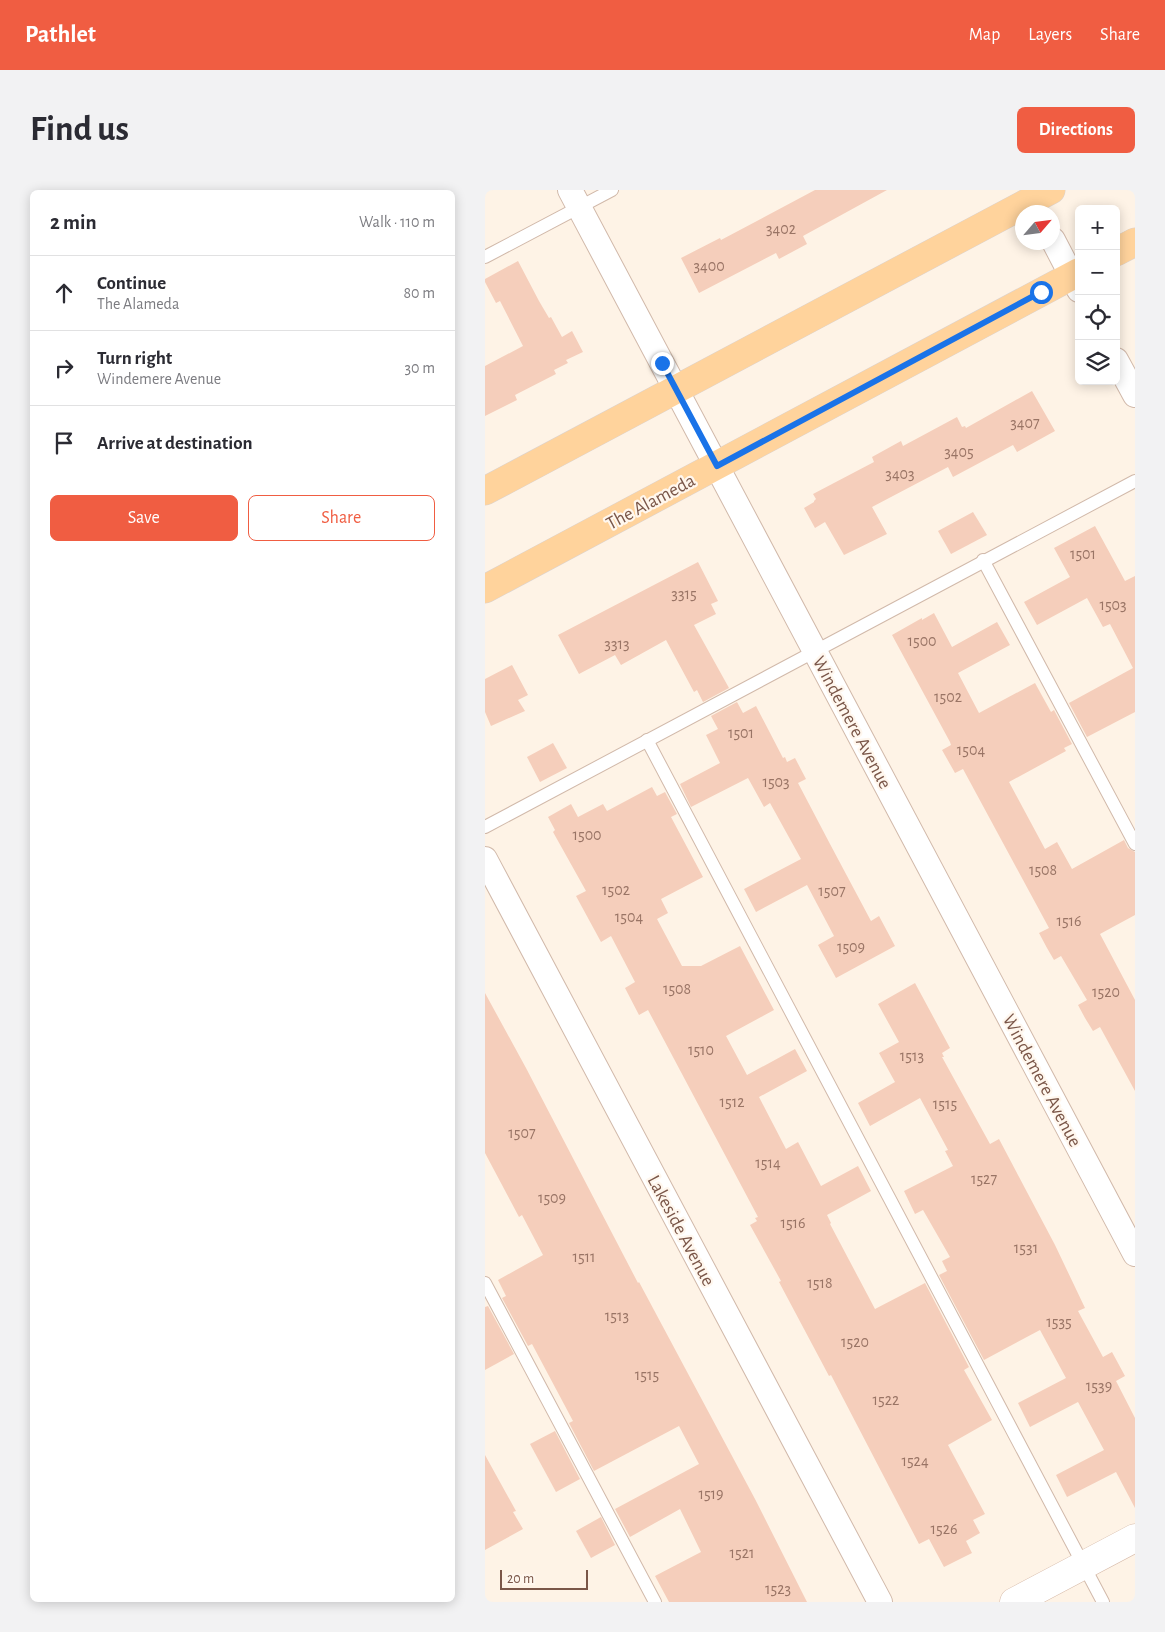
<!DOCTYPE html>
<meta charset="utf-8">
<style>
body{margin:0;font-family:"Alegreya Sans",sans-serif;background:#f2f2f3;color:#2b2b33}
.controls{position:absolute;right:15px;top:15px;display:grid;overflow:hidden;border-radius:8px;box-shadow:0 2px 12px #0003}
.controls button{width:45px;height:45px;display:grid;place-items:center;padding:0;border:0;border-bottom:1px solid #e1e1e2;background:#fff;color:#2b2b33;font:25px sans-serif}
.compass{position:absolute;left:530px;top:15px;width:45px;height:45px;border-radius:50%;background:#fff;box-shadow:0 2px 12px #0003;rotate:62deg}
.scale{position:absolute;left:15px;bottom:12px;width:88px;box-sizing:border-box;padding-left:5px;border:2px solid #7a5648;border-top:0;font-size:14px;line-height:18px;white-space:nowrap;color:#7a5648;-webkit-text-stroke:4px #fff7ee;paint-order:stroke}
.stop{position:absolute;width:15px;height:15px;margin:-11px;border:4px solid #1a73e8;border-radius:50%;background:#fff}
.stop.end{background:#1a73e8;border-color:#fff;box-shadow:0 1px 5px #0008}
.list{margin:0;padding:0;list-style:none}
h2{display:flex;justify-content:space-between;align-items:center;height:65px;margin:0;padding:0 20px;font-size:21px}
h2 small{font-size:16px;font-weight:400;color:#7c7c81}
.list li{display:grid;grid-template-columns:32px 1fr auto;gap:15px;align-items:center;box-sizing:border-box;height:75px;padding:0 20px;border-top:1px solid #e1e1e2}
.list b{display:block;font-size:19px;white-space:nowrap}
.list p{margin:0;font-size:16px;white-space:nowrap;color:#7c7c81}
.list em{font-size:16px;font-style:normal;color:#7c7c81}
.actions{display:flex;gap:10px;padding:15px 20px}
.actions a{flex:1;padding:11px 0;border:1px solid #f05d42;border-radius:8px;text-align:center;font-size:18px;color:#f05d42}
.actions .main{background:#f05d42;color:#fff}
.icon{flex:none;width:28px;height:28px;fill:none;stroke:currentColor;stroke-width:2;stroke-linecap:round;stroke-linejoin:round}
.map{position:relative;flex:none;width:650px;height:1412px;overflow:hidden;border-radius:8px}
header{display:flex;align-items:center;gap:30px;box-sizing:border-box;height:70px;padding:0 25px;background:#f05d42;color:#fff}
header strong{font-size:24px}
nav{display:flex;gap:28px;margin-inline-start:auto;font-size:18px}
.intro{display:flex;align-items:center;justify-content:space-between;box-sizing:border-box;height:120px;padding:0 30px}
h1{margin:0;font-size:35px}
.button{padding:12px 22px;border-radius:8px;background:#f05d42;color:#fff;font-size:18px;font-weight:700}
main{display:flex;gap:30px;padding:0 30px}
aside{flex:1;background:#fff;border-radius:8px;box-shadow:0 2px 12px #0003}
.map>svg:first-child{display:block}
.building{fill:#f5cebb}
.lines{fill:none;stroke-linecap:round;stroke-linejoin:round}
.lane-casing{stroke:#d1b9aa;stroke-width:14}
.street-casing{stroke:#d1b9aa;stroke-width:26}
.secondary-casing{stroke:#d7bbaa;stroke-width:29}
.primary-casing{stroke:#dcd3cf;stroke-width:29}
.lane{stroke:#fff;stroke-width:12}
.street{stroke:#fff;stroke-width:24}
.secondary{stroke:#fff;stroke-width:28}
.primary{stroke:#ffd39c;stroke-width:28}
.route{stroke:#1a73e8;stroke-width:6}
.labels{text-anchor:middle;stroke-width:4.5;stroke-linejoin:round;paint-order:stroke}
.number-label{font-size:16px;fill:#997465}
.street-label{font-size:19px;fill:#7a5648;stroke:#fff7ee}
</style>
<header>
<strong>Pathlet</strong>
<nav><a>Map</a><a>Layers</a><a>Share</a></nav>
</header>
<div class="intro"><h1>Find us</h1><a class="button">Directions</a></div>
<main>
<aside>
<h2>2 min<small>Walk · 110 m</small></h2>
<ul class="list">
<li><svg class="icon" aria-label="ahead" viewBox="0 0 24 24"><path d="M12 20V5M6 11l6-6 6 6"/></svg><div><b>Continue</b><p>The Alameda</p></div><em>80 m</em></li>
<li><svg class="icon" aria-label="right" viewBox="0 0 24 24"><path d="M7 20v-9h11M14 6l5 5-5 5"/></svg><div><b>Turn right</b><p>Windemere Avenue</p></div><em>30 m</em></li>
<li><svg class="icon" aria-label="arrive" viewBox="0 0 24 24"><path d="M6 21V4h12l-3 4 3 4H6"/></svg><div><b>Arrive at destination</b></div></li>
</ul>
<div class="actions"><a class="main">Save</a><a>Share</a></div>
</aside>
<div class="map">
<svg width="650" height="1412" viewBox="0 0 650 1412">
<rect width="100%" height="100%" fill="#fef3e6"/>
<!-- building -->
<g class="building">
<polygon points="330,0 402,0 318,46 322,54 294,69 291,63 214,103 196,68 235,48 236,50"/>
<polygon points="33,71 54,111 64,128 66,127 77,147 87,141 98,162 81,170 83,173 69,180 71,184 30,205 32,210 0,226 0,176 38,156 15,111 11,113 0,92 0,89"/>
<polygon points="547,201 570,241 532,262 528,255 468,287 463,277 387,317 402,344 359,365 340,332 330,338 319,318 329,312 329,311 331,309 328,304 389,272 387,267 416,251 418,256 472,227 477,237 480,236 481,238"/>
<polygon points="488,322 502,345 466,364 453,341"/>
<polygon points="610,336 640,391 650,386 650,522 602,547 584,513 648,478 625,434 618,437 602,408 552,435 539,412 585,387 569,358"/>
<polygon points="213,372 233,411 226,414 231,424 209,435 244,498 218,512 212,500 209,502 181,450 136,475 130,465 94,484 73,445"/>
<polygon points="449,423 467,457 512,432 525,455 473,483 494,523 550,493 566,522 569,520 587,554 579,558 581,561 524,592 560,659 572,652 587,679 639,650 643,658 650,662 650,725 615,744 650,810 650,901 615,837 608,841 600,828 593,815 602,810 576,766 569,770 562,758 554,743 564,738 478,579 470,583 457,560 466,555 465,552 407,445 437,428 437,430"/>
<polygon points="27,475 43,505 33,510 40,521 6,536 0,522 0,489"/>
<polygon points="252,512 258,523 271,516 298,568 300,567 302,572 310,568 321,589 313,593 345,654 386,731 394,726 410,756 351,788 333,755 349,746 322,695 271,722 259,699 316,669 285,613 279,617 263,588 206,617 195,594 235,573 221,545 233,539 226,526"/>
<polygon points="68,553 82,578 55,592 42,567"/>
<polygon points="167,597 172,606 180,602 192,624 186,627 218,687 176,709 183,723 172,729 197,776 216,776 255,756 289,820 241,846 262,885 310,859 322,881 274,907 301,959 313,952 336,996 373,976 386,1001 342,1025 346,1033 345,1034 390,1119 440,1093 484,1177 479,1180 507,1230 463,1255 500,1324 488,1330 495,1343 481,1351 487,1363 459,1377 444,1349 434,1354 346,1185 344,1186 294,1092 296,1091 265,1035 272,1031 270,1028 273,1027 163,820 154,825 140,798 150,792 126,746 116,752 91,706 101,701 68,642 70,640 63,627 86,614 93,627 118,614 122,621"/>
<polygon points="430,793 465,858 457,863 459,867 457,867 505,954 514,949 570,1055 600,1118 593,1121 618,1167 627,1162 640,1186 631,1191 650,1228 650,1318 631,1282 582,1307 571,1285 619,1260 593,1212 545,1237 533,1213 581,1188 555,1140 499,1170 454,1085 462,1081 457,1071 465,1067 438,1020 430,1024 419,1001 468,976 460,961 463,960 435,908 385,936 373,913 410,892 394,863 414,852 393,814"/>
<polygon points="0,803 41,878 153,1093 154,1092 270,1309 322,1412 184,1412 170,1386 216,1362 195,1319 145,1347 130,1319 214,1274 194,1236 109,1281 84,1233 88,1231 47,1154 43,1156 17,1108 21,1106 13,1090 58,1065 37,1025 34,1027 0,963"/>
<polygon points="3,1116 29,1164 0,1180 0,1117"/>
<polygon points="70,1241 95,1289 71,1302 45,1254"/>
<polygon points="0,1265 31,1321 28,1322 38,1339 0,1360"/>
<polygon points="116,1327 130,1355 106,1368 91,1341"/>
</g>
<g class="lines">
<!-- lane casing -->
<g class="lane-casing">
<g id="lane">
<polyline points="0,67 127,0"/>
<polyline points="498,370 650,654"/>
<polyline points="162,550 618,1412"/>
<polyline points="0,637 650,291"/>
<polyline points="0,1093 170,1412"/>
</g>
</g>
<!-- street casing -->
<g class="street-casing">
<g id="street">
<polyline points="85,0 650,1064"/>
<polyline points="568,50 594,100"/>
<polyline points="631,170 650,205"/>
<polyline points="0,669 395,1412"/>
</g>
</g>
<!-- secondary casing -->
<g class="secondary-casing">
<polyline id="secondary" points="529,1412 650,1348"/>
</g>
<!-- primary casing -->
<g class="primary-casing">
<g id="primary">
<polyline points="631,62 650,52"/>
<polyline points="0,301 566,0"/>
<polyline points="0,399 594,82"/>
</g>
</g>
<!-- lane -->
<use href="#lane" class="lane"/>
<!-- street -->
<use href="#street" class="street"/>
<!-- secondary -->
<use href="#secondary" class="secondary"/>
<!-- primary -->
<use href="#primary" class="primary"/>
</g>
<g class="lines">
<!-- route -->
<polyline class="route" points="177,173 232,276 556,102"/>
</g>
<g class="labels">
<!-- number labels -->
<g class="number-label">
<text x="296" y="44">3402</text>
<text x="224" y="81">3400</text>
<text x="540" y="238">3407</text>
<text x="474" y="267">3405</text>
<text x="415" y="289">3403</text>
<text x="598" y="369">1501</text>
<text x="199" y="409">3315</text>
<text x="628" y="420">1503</text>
<text x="437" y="456">1500</text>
<text x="132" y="459">3313</text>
<text x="463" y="512">1502</text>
<text x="256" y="548">1501</text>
<text x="486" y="565">1504</text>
<text x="291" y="597">1503</text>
<text x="102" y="650">1500</text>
<text x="558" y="685">1508</text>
<text x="131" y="705">1502</text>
<text x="347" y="706">1507</text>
<text x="144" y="732">1504</text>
<text x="584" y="736">1516</text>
<text x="366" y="762">1509</text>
<text x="192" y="804">1508</text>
<text x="621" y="807">1520</text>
<text x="216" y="865">1510</text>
<text x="427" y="871">1513</text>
<text x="247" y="917">1512</text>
<text x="460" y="919">1515</text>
<text x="37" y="948">1507</text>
<text x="283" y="978">1514</text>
<text x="499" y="994">1527</text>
<text x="67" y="1013">1509</text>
<text x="308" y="1038">1516</text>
<text x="541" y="1063">1531</text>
<text x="99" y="1072">1511</text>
<text x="335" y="1098">1518</text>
<text x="132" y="1131">1513</text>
<text x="574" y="1137">1535</text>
<text x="370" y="1157">1520</text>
<text x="162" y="1190">1515</text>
<text x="614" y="1201">1539</text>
<text x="401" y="1215">1522</text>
<text x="430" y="1276">1524</text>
<text x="226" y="1309">1519</text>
<text x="459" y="1344">1526</text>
<text x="257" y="1368">1521</text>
<text x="293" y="1404">1523</text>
</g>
<!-- street labels -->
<g class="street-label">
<text transform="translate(165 311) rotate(-28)" y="7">The Alameda</text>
<text transform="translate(368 532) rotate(62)" y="7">Windemere Avenue</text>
<text transform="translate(558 890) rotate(62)" y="7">Windemere Avenue</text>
<text transform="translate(197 1040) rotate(62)" y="7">Lakeside Avenue</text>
</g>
</g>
</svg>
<div class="controls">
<button>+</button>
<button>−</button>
<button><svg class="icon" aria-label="locate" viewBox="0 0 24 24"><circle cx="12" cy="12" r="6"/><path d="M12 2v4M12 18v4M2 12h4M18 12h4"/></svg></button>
<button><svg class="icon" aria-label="layers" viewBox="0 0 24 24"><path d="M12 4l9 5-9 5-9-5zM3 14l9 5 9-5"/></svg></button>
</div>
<svg class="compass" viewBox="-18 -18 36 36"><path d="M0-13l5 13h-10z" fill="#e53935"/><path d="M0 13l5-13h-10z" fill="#7c7c81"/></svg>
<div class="scale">20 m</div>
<div class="stop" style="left:556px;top:102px"></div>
<div class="stop end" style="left:177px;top:173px"></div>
</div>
</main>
